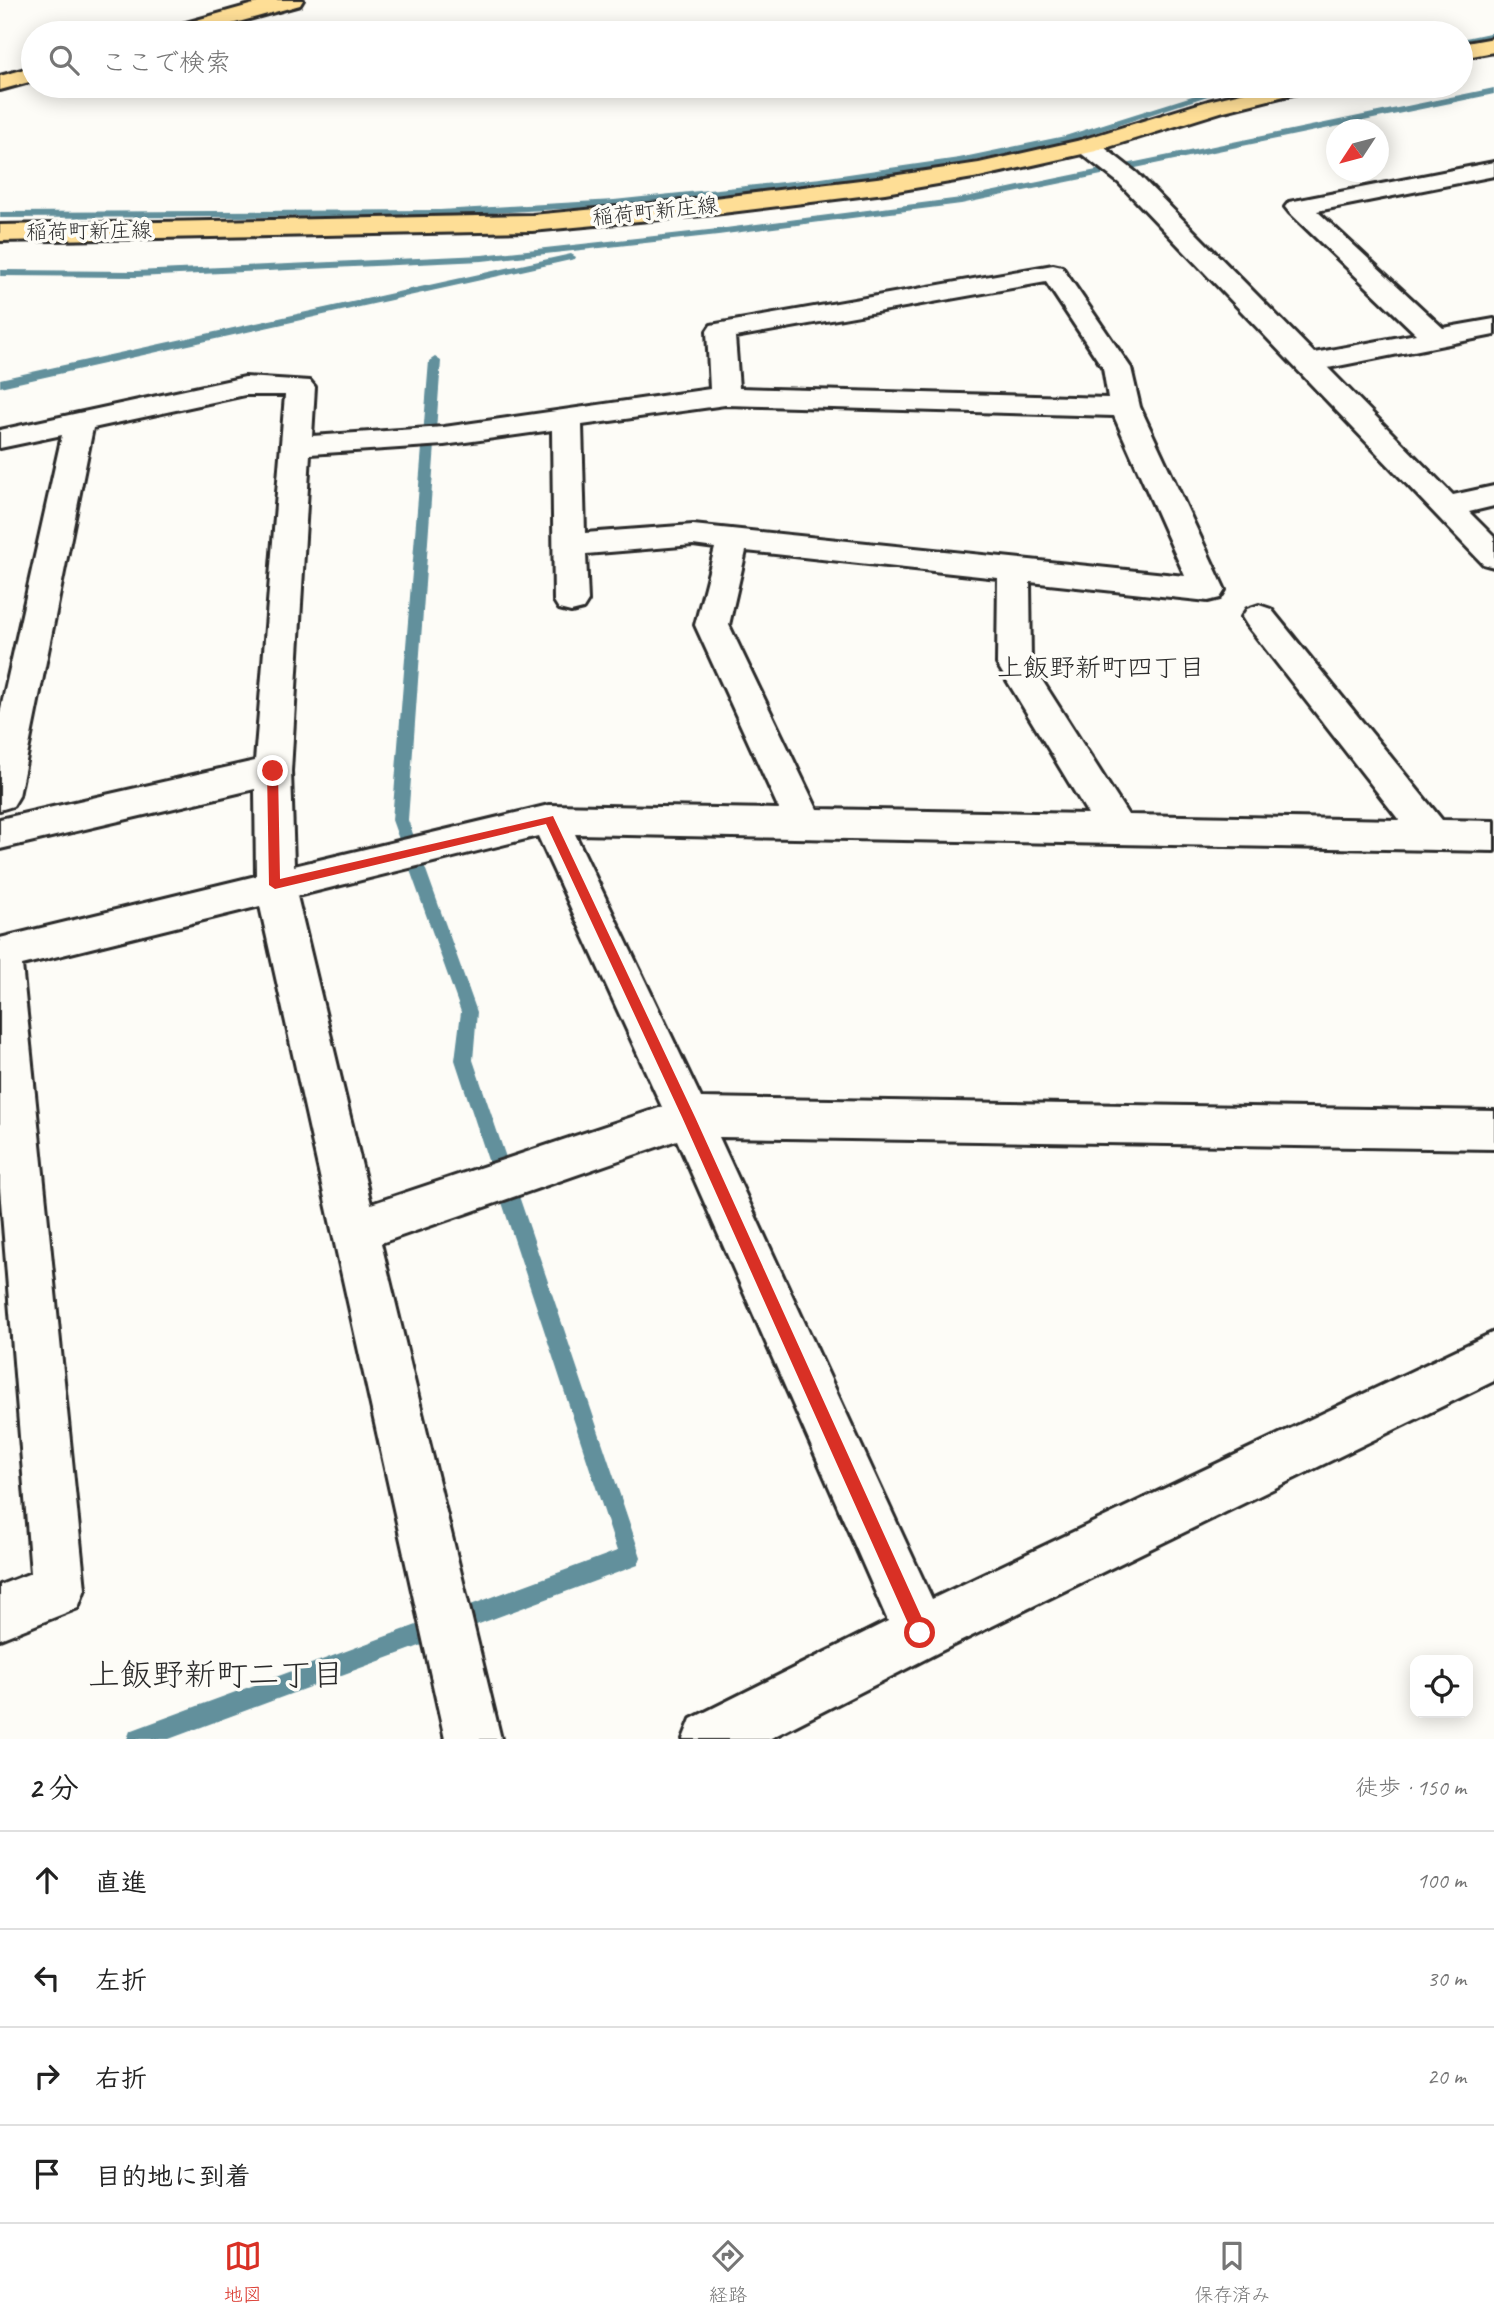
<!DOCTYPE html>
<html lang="ja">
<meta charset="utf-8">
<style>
body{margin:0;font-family:Caveat,"Klee One",sans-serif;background:#f2f2f2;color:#222}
.controls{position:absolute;right:21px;bottom:21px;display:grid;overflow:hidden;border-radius:14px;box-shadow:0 4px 18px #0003}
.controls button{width:63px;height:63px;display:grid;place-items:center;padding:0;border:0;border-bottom:2px solid #e0e0e0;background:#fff;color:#222;font:35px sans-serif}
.compass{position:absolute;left:1326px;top:119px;width:63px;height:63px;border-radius:50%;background:#fff;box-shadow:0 4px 18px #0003;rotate:234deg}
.stop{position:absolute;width:21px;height:21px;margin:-16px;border:5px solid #d93025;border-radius:50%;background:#fff}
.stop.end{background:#d93025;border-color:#fff;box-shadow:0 2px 7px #0008}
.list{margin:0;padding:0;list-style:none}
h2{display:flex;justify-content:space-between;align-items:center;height:91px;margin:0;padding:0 28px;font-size:30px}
h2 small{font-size:23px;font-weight:400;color:#767676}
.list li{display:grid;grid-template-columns:46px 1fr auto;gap:21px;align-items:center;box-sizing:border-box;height:98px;padding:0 28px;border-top:2px solid #e0e0e0}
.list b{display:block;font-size:26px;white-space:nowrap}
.list em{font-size:23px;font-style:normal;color:#767676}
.icon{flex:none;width:38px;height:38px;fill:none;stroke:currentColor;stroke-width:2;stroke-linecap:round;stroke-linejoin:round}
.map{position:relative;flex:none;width:1494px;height:1739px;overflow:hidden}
.search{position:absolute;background:#fff;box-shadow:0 4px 18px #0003;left:21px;right:21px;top:21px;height:77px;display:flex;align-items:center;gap:18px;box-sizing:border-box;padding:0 24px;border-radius:38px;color:#767676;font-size:26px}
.sheet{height:483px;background:#fff}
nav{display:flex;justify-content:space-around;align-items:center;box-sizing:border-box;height:98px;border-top:2px solid #e0e0e0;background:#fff;font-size:19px;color:#767676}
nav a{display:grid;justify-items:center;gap:4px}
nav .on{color:#d93025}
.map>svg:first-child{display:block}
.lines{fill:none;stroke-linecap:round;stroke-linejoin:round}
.stream{fill:#62909c;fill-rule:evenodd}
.minor-casing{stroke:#2b2b2b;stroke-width:6}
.major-casing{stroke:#2b2b2b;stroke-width:6}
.highway-casing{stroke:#2b2b2b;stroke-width:6}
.minor{fill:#fdfcf7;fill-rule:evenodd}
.major{fill:#fede96;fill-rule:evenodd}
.highway{fill:#fede96;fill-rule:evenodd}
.route{fill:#d93025}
.labels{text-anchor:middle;stroke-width:7;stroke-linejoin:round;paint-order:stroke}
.far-street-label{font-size:21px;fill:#2b2b2b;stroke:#fdfcf7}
.neighbourhood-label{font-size:26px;fill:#2b2b2b;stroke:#fdfcf7}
.near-neighbourhood-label{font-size:32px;fill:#2b2b2b;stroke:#fdfcf7}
</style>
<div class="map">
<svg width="1494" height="1739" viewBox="0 0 1494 1739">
<rect width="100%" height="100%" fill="#fdfcf7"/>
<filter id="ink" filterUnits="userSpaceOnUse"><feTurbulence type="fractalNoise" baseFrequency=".0143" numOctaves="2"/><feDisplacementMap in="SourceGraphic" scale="14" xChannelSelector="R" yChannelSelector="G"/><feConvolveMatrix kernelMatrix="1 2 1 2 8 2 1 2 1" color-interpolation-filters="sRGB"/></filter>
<g filter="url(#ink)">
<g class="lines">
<!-- stream -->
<g class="stream">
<polygon points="1494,32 1494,38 1461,45 1461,39"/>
<polygon points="1224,86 1238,86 1067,142 959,164 821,184 614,206 440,216 0,218 0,212 440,210 614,200 821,178 959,158 1065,136"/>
<polygon points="1494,88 1494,94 961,204 718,235 482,261 136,277 0,276 0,270 136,271 482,255 718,229 961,198"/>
<polygon points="571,254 576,257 575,259 0,387 0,379"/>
<polygon points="435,357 441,361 408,820 477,1012 473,1060 641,1557 638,1565 630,1568 169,1739 127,1739 130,1731 138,1728 617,1551 455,1060 461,1012 392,820 429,361"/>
</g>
<!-- minor casing -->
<g class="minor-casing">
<g id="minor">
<polygon points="1087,139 1096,141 1137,173 1314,353 1416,334 1289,212 1285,207 1289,202 1494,162 1494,176 1317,211 1443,328 1494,319 1494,335 1328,368 1453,495 1494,486 1494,506 1469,512 1494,537 1494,567 1483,564 1119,183 1078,151 1075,146 1078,141"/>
<path d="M1053,265L1062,267L1131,368L1140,407L1225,590L1220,598L1208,601L1030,582L1031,663L1128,815L1399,820L1247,625L1242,617L1247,609L1259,605L1271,609L1442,820L1494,821V851L575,834L701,1098L1494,1111V1149L719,1137L932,1599L1494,1332V1381L939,1652L769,1739H683L691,1719L888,1621L677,1140L381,1243L501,1739H445L260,906L22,965L85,1589L78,1608L0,1639V1585L31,1573L0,1188V938L256,876L255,789L0,849V819L255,761L285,395H245L93,428L19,796L13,806L0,810V713L62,435L0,448V430L245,377L310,381L315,387L312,436L444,427L710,389L707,331L711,325ZM1046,282L1103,368L1108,398L739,388L735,337ZM725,405L1114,416L1185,576L693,525L585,533L582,425ZM552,430L554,601L559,609L571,612L583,609L588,601L586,554L693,545L715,548L695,625L779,809L549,805L294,866L291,771L310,454L444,445ZM746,551L998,578L997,664L1088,814L817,809L729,625ZM538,836L662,1107L371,1204L297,896Z"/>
</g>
</g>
<!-- major casing -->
<g class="major-casing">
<g id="major">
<polygon points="1494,38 1494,52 1461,58 1461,44"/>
<polygon points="1270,86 1309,86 1305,91 1224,111 1096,151 979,177 885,193 714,214 532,231 0,241 0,225 532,215 714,198 885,177 979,163 1081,140 1208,101"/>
</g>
</g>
<!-- highway casing -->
<g class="highway-casing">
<g id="highway">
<polygon points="268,0 303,0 300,5 199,33 165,33 168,28"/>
<polygon points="33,67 33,81 0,90 0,76"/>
</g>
</g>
<!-- minor -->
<use href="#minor" class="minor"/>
<!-- major -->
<use href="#major" class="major"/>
<!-- highway -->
<use href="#highway" class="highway"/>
</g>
</g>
<!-- route -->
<polygon class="route" points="273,766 278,771 280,879 553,816 695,1117 926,1627 928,1633 926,1639 920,1641 915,1639 682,1117 546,824 275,889 269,885 267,771"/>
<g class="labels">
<!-- far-street labels -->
<g class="far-street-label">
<text transform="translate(655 211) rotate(-6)" y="7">稲荷町新庄線</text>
<text transform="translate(89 231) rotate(-1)" y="7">稲荷町新庄線</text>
</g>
<!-- neighbourhood labels -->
<g class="neighbourhood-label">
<text x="1101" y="676">上飯野新町四丁目</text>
</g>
<!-- near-neighbourhood labels -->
<g class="near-neighbourhood-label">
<text x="216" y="1685">上飯野新町二丁目</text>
</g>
</g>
</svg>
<div class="controls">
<button><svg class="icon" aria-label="locate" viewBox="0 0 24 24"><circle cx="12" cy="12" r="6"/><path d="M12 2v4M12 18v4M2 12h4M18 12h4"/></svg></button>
</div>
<svg class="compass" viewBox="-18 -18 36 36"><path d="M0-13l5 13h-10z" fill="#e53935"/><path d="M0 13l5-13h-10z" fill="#767676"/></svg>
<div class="stop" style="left:920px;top:1633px"></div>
<div class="stop end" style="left:273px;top:771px"></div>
<div class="search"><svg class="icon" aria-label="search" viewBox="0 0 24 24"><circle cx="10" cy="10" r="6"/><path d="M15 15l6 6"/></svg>ここで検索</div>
</div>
<section class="sheet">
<h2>2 分<small>徒歩 · 150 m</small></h2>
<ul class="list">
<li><svg class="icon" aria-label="ahead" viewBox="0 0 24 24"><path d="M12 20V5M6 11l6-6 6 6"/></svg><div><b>直進</b></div><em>100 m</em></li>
<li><svg class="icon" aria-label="left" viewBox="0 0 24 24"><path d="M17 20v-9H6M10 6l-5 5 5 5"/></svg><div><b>左折</b></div><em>30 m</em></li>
<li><svg class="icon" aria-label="right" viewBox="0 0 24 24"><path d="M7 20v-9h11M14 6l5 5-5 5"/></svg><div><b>右折</b></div><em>20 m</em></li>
<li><svg class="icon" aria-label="arrive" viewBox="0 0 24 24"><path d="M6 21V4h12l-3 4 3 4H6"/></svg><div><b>目的地に到着</b></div></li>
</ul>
</section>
<nav>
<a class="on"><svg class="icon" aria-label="map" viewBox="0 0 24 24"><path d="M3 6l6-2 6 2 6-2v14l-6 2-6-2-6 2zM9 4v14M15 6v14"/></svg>地図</a>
<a><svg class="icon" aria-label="directions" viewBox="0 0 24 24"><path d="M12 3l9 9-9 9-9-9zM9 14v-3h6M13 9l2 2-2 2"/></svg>経路</a>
<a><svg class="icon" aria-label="saved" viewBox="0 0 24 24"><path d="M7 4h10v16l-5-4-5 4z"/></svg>保存済み</a>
</nav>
